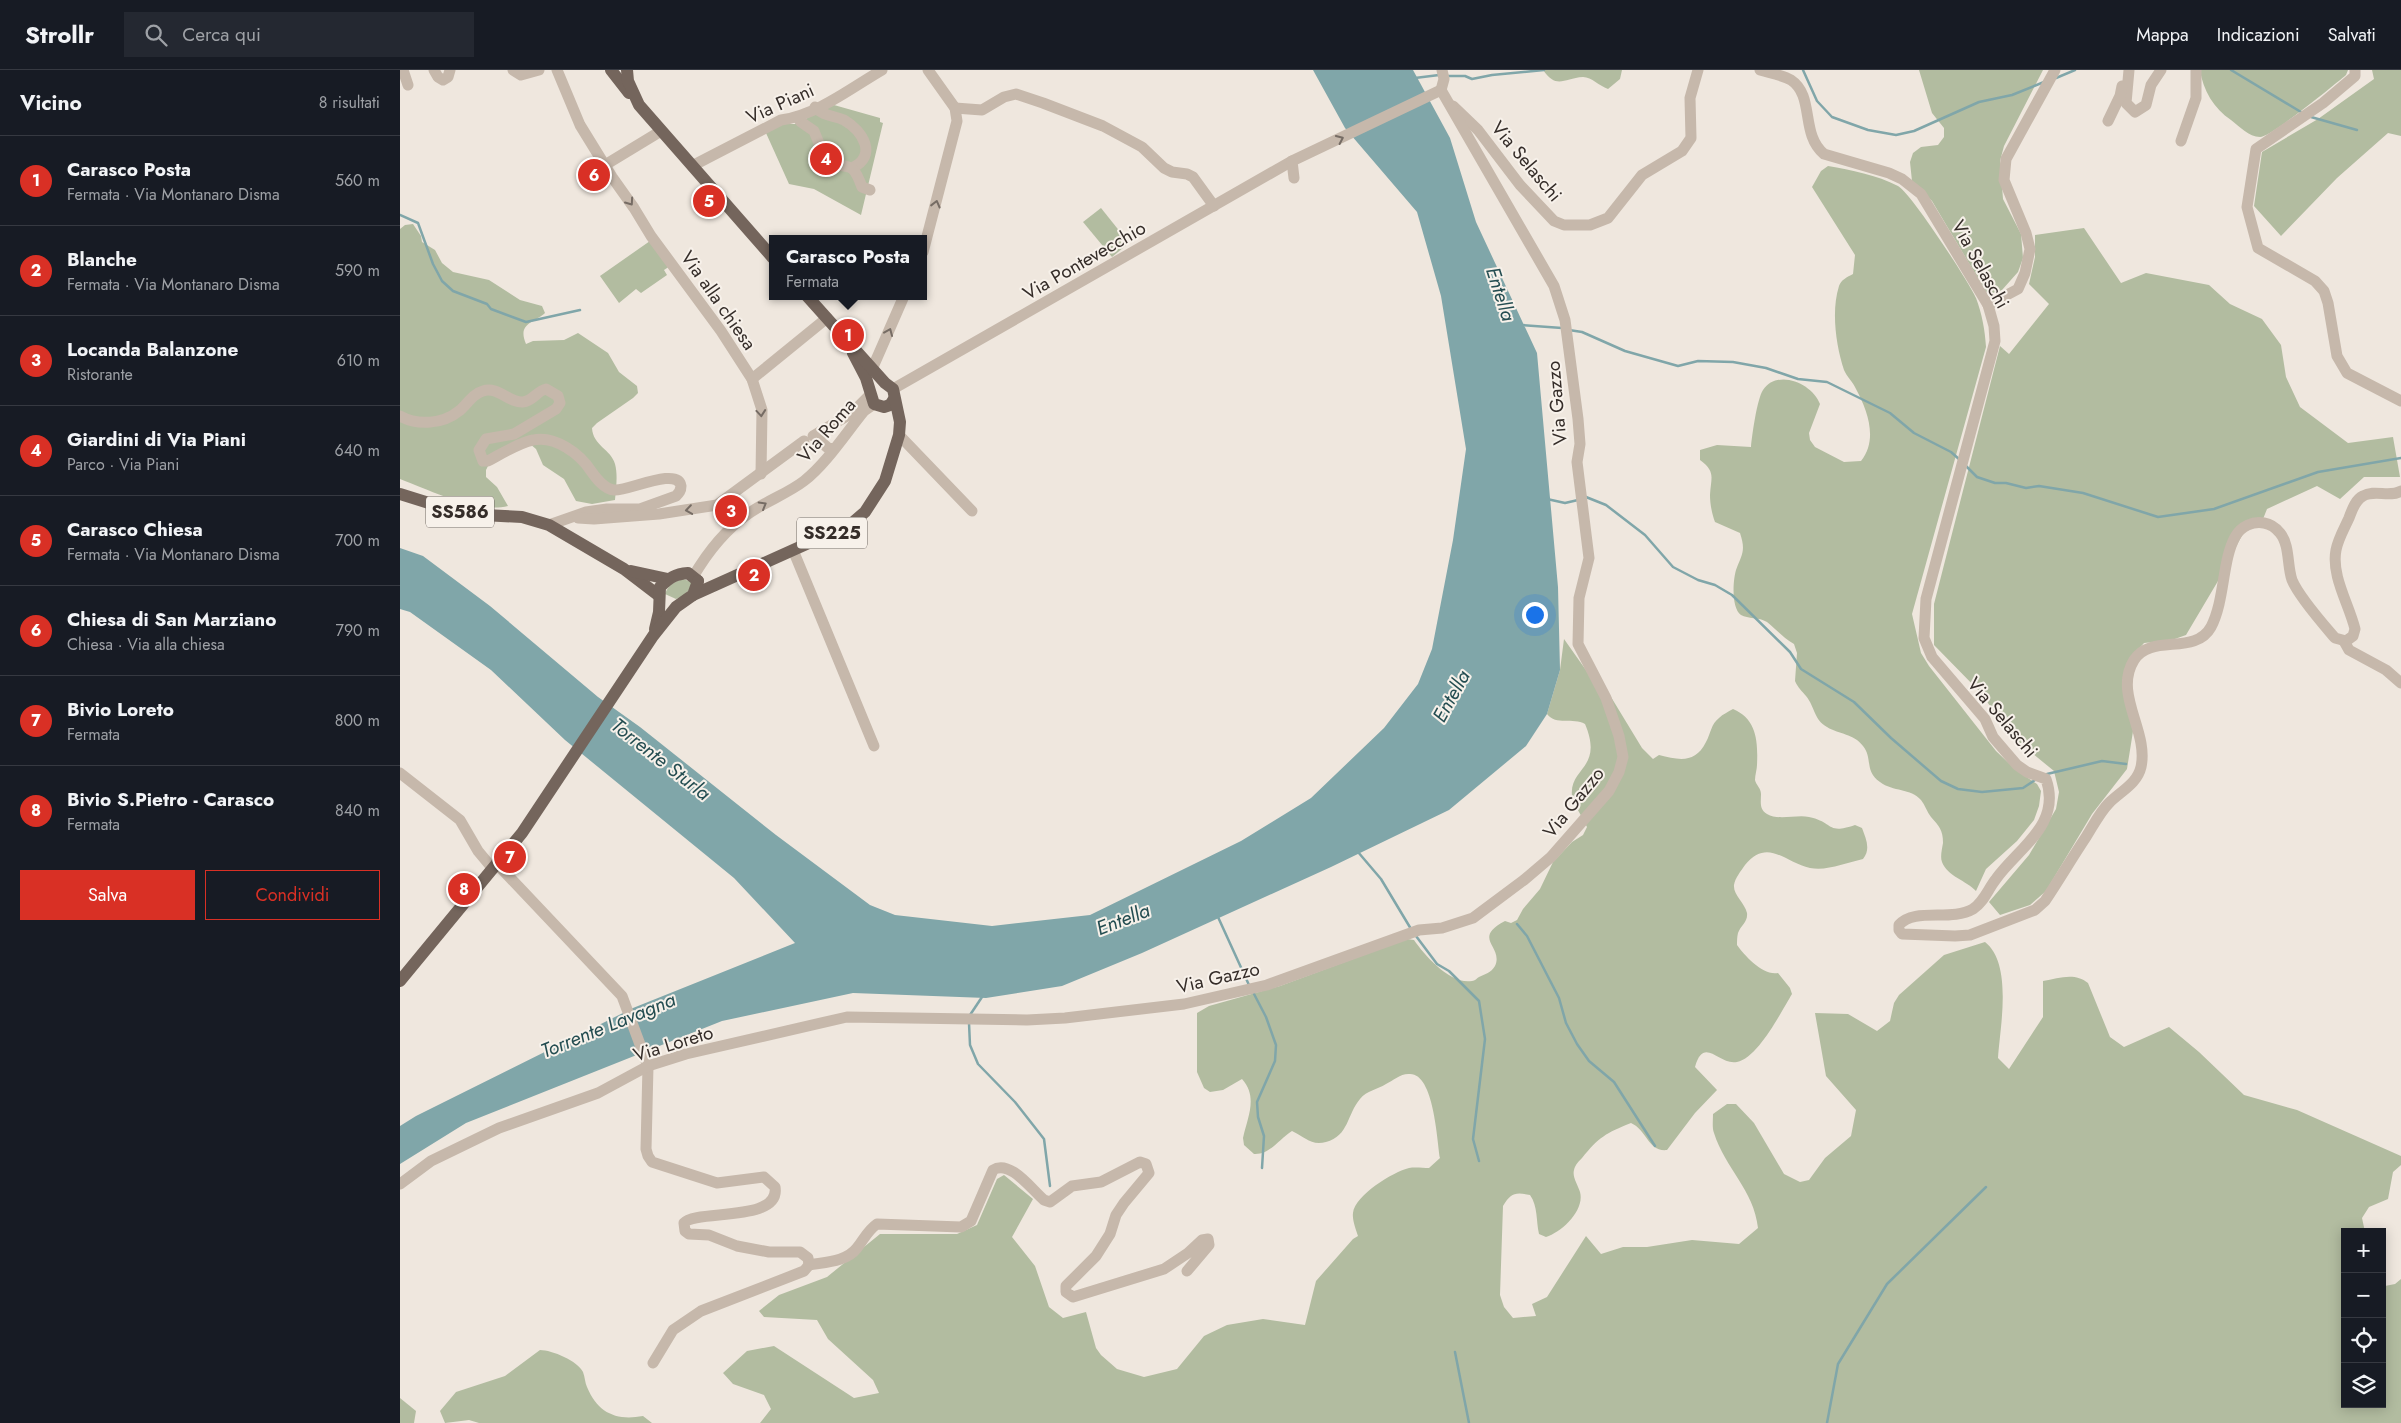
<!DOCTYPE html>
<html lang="it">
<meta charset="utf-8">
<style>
body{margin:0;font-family:Jost,sans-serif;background:#242831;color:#f1f3f6}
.controls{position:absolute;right:15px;bottom:15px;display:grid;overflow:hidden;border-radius:0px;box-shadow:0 2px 12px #0003}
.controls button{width:45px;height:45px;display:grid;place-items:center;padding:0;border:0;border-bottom:1px solid #363941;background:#171b24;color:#f1f3f6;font:25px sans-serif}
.you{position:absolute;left:1134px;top:544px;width:18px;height:18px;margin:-12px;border:4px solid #fff;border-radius:50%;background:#1a73e8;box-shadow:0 0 0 8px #1a73e833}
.badge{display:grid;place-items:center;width:32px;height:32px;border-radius:50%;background:#d93025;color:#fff;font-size:16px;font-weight:700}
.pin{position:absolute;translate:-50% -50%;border:2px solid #fff;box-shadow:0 1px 5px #0006}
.popup{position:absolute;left:369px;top:165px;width:158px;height:65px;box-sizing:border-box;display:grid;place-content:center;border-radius:0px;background:#171b24;filter:drop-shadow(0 1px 4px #0005);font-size:16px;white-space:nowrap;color:#9ea1a6}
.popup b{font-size:19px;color:#f1f3f6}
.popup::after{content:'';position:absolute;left:50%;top:100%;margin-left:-10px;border:10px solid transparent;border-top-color:#171b24}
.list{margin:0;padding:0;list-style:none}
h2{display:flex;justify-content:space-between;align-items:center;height:65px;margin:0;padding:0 20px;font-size:21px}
h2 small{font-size:16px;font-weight:400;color:#9ea1a6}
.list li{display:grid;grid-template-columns:32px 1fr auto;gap:15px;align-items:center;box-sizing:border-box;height:90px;padding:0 20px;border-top:1px solid #363941}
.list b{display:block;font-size:19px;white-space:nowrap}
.list p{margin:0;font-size:16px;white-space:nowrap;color:#9ea1a6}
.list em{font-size:16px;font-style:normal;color:#9ea1a6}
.actions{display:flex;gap:10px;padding:15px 20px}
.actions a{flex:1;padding:11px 0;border:1px solid #d93025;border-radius:0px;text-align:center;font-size:18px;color:#d93025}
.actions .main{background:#d93025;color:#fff}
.icon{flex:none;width:28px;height:28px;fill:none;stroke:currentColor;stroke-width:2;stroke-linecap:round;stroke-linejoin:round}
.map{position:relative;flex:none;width:2001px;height:1353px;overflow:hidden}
header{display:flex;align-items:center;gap:30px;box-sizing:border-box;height:70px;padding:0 25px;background:#171b24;border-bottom:1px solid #363941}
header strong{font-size:24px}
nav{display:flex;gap:28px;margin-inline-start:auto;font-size:18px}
.search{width:350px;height:45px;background:#242831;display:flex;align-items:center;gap:12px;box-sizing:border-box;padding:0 18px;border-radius:0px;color:#9ea1a6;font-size:19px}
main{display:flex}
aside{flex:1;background:#171b24}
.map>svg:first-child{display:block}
.green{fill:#b2bca0}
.water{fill:#80a6a9}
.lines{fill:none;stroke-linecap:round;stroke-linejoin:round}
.stream{stroke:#80a6a9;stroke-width:2.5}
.minor{stroke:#c6b8ab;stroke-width:11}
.major{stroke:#74655c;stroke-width:12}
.oneway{stroke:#766c64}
.labels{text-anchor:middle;stroke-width:4;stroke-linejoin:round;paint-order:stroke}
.shield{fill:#f7f1ea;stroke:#6f6863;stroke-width:1}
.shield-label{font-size:18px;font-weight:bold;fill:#352d29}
.street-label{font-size:19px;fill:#352d29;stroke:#f7f1ea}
.water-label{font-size:20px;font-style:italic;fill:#244d51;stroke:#f7f1ea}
</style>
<header>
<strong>Strollr</strong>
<div class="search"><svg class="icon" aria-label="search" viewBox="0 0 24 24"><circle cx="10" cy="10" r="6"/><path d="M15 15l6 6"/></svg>Cerca qui</div>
<nav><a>Mappa</a><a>Indicazioni</a><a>Salvati</a></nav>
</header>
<main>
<aside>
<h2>Vicino<small>8 risultati</small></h2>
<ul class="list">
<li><span class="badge">1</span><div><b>Carasco Posta</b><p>Fermata · Via Montanaro Disma</p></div><em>560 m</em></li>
<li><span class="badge">2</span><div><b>Blanche</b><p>Fermata · Via Montanaro Disma</p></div><em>590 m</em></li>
<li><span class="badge">3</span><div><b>Locanda Balanzone</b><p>Ristorante</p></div><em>610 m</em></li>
<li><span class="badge">4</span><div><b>Giardini di Via Piani</b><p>Parco · Via Piani</p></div><em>640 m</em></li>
<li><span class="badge">5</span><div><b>Carasco Chiesa</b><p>Fermata · Via Montanaro Disma</p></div><em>700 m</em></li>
<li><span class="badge">6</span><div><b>Chiesa di San Marziano</b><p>Chiesa · Via alla chiesa</p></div><em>790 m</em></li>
<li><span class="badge">7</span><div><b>Bivio Loreto</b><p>Fermata</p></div><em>800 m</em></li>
<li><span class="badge">8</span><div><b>Bivio S.Pietro - Carasco</b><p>Fermata</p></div><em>840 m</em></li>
</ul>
<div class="actions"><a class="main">Salva</a><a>Condividi</a></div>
</aside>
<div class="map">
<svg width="2001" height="1353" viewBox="0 0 2001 1353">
<rect width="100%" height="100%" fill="#efe7de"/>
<!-- green -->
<g class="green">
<path d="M1143,0H1222L1220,9L1208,19C1199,16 1192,7 1183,7C1164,8 1157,20 1143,0Z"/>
<polygon points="1519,0 1643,0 1604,76 1600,91 1603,129 1621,164 1623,188 1618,202 1602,220 1594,223 1586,222 1532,131 1512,111 1510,92 1513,83 1521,77 1538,75 1544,67 1544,58 1532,43"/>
<path d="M1800,0H1948L1946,5C1934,15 1871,67 1860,67C1849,67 1839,56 1831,50C1814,39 1803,20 1800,0Z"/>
<polygon points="1972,0 2001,0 2001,66 1988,63 1937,108 1881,166 1854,136 1862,82 1918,49 1974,9"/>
<polygon points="434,35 480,48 480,52 483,53 461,145 414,119 389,114 366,63 383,54 395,54"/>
<path d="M1428,96C1451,100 1477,105 1498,116C1511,123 1569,212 1576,228C1582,244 1585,260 1586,277L1512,544L1521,583L1529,596L1596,681L1616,700L1637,714L1641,721L1639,736L1634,750L1617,771L1586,799L1576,821C1567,811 1547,806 1542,792C1540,787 1542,779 1543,773C1543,760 1539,756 1531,747C1527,742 1525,735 1521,730C1511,718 1493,722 1480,712C1464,701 1473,688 1463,676C1453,663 1440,665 1427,657C1414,650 1415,637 1406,626C1402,621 1398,618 1395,611L1397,583L1394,574C1382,567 1377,560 1367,552C1359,547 1348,549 1341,545C1331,538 1333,510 1336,500C1342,484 1346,481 1340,463L1315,452C1312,444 1310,434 1310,425C1311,407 1316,402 1300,390V380L1317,375L1351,377C1352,366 1357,329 1363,320C1378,298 1413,314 1420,334L1409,363L1410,370L1415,377L1444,392L1461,391C1478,370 1468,341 1456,319C1453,312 1447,307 1444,300C1436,276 1431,241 1439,216C1441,210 1447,207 1453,204L1455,185L1412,117L1421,101Z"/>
<polygon points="701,138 729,173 712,187 683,152"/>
<path d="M13,154L21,166L22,172L35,180L42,193L53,202L89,210L120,230L142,236L145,243C134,253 117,253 126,274L133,271L164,270L178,263L208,283L219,302L237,316L238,323L233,328L197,353L192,358C193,376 211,379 215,394C218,405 216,418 215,430L192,434L176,431L164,409L143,395L136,379L130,374L89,394L86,400V407L97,417L108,436C76,444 30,420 0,409V159L5,155Z"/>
<polygon points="1684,158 1721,213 1746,203 1809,215 1830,234 1862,249 1881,275 1886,307 1900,337 1948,373 1993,367 2000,407 1964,407 1940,429 1917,416 1867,439 1863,449 1849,452 1818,511 1786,565 1772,570 1744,573 1729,590 1722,612 1725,632 1734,655 1727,699 1692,744 1646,821 1630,835 1600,845 1589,832 1629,785 1656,739 1659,722 1654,701 1611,666 1581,623 1534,575 1534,534 1600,276 1609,284 1649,234 1629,214 1635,187 1635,165"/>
<polygon points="250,171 270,196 264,200 267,205 241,223 236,219 219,233 200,206"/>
<path d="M283,509L292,512V517L283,526L276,529L265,524C268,515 274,512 283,509Z"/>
<path d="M1164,569L1188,603L1211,627L1242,678L1253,689L1259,685C1279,690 1295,694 1306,672C1311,663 1311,654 1319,648C1323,644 1328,642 1333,639C1357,649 1358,672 1357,695C1357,699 1355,705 1355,710C1356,715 1361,718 1361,724C1361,732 1359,739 1367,744C1379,751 1397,744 1409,747C1434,752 1426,765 1455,755L1462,758C1466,769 1471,779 1463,789C1445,793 1428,801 1410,798C1385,793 1368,767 1345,795C1341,801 1335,808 1334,815C1333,825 1345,833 1347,843C1348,852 1341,855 1338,863C1337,867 1337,871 1337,875C1345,886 1363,906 1378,903L1390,918L1392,924C1381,942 1358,988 1337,992C1319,996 1304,965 1295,997L1317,1020L1295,1043L1267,1080C1248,1082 1247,1060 1231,1053C1206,1063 1199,1067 1182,1088C1179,1091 1175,1095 1174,1100C1172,1107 1178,1115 1180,1122C1185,1140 1162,1162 1146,1167L1139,1164C1136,1151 1138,1136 1130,1125C1115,1122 1111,1123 1103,1136L1100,1225L1104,1237L1113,1248L1136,1246L1132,1234L1147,1227L1186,1166L1201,1184L1223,1177H1247L1292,1170L1339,1174L1358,1158C1354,1120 1325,1098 1314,1063C1312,1058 1313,1050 1313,1044L1327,1034H1336L1354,1053L1384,1104L1400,1112L1409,1110L1425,1088L1451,1066L1456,1040L1426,1006L1415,943L1448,944L1477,961L1490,951L1494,933L1499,925L1544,885L1585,872C1613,894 1600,957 1598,988L1609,999L1643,947V911C1659,908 1675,902 1688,913L1710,967L1724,977L1769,957L1799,982L1844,1025L1897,1040L2001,1086V1095L1993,1102L1988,1129L1969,1137L1962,1148L1965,1162H1945V1334H1982V1212L1985,1216L1995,1214L2001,1209V1353H360L371,1339L364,1325L333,1314L323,1303L347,1281L374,1276L454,1328L479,1323L473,1310L428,1269L417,1250L364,1247L359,1241L379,1225L427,1207L480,1164H557L577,1155L597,1109L604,1105L633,1129L612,1167L635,1196L649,1237L663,1248L686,1242L696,1278L701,1285L717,1299L744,1307L777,1299L804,1266L827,1255L863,1249L905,1255L916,1211L953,1169L958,1166C956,1160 952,1150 953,1143C955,1125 993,1102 1009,1098C1015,1097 1023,1098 1029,1098L1040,1088C1037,1070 1034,1004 1010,1004C1001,1003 994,1010 986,1014C977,1020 967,1020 960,1029C947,1044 949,1066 926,1072C911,1076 905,1067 892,1061C879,1069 870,1085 854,1084L844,1075L843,1068C848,1046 858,1027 842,1009L823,1020L810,1022L804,1018L797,1002V943L809,936L880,916L1007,869L1014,870C1025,886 1051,915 1072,911C1075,911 1077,908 1079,907C1085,904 1091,903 1095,896C1104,876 1071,869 1105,851L1111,853L1117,850L1123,839L1140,819L1153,792L1172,772L1183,765L1187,757C1184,749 1172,732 1172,726C1169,697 1204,699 1185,654C1173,647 1156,656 1147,644L1160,600Z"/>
<path d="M140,1280C152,1280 178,1291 183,1302C185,1307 185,1313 187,1317C198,1343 216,1351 243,1346L252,1353H79L69,1350L45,1353L40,1341L56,1322L105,1306Z"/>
<polygon points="0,1328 16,1341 14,1353 0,1353"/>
</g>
<!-- water -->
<polygon class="water" points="913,0 1013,0 1050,68 1076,152 1137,283 1158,517 1160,600 1147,644 1126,676 1049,740 931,797 742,883 662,916 586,928 453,923 322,951 66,1053 0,1094 0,1056 16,1046 233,938 395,873 334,808 165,670 91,600 10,542 0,539 0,478 23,486 90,536 198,627 240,657 376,765 470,835 495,845 592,856 690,845 841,771 911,728 984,658 1018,614 1032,579 1053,470 1066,379 1041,226 1017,142 945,58"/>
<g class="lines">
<!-- stream -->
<g class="stream">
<polyline points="1403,0 1417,31 1432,47 1468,60 1496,65 1514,61 1579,32 1612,25 1644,12"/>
<polyline points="1831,0 1901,42"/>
<polyline points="1047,6 1065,6 1072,9 1092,5 1144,0"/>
<polyline points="1015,8 1039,5"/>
<polyline points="1656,8 1675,0"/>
<polyline points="1911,47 1957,60"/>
<polyline points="0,145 18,153 33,194 42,211 53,221 87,234 91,239 126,252 180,240"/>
<polyline points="1122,255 1162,258"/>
<polyline points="1169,260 1182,262 1225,281 1278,296 1298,291 1333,292 1366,298 1398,309 1427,312 1490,343 1514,363 1551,382 1560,390"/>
<polyline points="1566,396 1577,407 1595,413 1606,413 1626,418 1639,416 1683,423 1758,447 1814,439 1918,402 2001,388"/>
<polyline points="1186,427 1206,435 1245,465 1273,497 1298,510 1315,515 1332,525 1390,582 1401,599 1454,632 1491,668 1541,711 1558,719 1582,722 1623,718 1635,710"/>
<polyline points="1147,429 1165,433 1178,430"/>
<polyline points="1647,704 1702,691 1726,694"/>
<polyline points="958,782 981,809 1011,859"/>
<polyline points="818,847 849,915"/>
<polyline points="1117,854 1127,866 1159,928 1166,953 1177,974 1189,991 1214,1012 1255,1076"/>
<polyline points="1016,866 1037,894 1049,901 1079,931 1085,969 1073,1069 1079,1091"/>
<polyline points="853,922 866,947 876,975 875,991 857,1032 858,1047 864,1066 862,1098"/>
<polyline points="570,945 582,927"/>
<polyline points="569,953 570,975 578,994 615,1032 644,1069 650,1116"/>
<polyline points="1055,1282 1069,1353"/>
<polyline points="1427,1353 1438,1294 1487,1214 1586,1117"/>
</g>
<!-- minor -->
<g class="minor">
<polyline points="3,0 8,15"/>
<polyline points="34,0 38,7 43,10 48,7 50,0"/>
<polyline points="113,0 121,5 139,0"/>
<polyline points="157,0 180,55 212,107 234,138 251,166 321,261 352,309 362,340 361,404"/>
<path d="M1360,0C1370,3 1382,5 1391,10C1415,26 1400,64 1424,84L1489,103L1502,109L1521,124L1588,235L1594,256L1595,271L1526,529L1524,568L1532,587L1585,649L1593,667L1617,695L1627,702L1646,709C1662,755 1618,778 1596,809C1588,819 1584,832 1573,839C1551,852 1515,837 1499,855V860L1502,864L1555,866L1570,865L1635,840L1645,831C1659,810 1672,788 1686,767C1693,756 1700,742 1709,733C1721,721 1737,714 1741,697C1749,661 1713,624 1734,590C1751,563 1795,586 1811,557C1825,530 1822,491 1835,467C1841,456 1853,451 1864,453C1870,454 1876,458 1880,463C1890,475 1887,496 1892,510C1899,527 1923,554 1935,568L1946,571L1953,566L1955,559C1949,534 1931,506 1936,480C1938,469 1944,459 1949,448C1952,440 1955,430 1963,426C1975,419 1989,428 2001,421"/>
<polyline points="1729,0 1726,33 1735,42 1746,35 1751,15 1761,0"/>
<polyline points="1955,0 1955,6 1923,33 1856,79 1847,137 1858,178 1915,211 1924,221 1928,233 1937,286 1947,303 2001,331"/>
<polyline points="1041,20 1044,9 1042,0"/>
<polyline points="1053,36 1078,60 1120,115 1154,151 1164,155 1190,155 1208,148 1242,105 1282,81 1291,68 1290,28 1298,0"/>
<path d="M415,37C424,47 433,45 444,50C463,61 478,86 452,98"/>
<polyline points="555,38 582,40 604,27 616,24 643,33 703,56 742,77 764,98 772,102 787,104 793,107 814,136"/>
<path d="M397,47L401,52L414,61L427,93C450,99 452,90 462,117L470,120"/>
<polyline points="1708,51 1720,26 1722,16"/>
<polyline points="1781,71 1796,28 1796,0"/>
<polyline points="205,95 261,61"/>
<path d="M292,96L381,50C417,45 451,18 482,0"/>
<polyline points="523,182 557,51 555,38 528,0"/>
<polyline points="1588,235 1618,219 1625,203 1630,179 1626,163 1604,110 1606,89 1655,0"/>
<polyline points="473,297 504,226"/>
<polyline points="352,309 427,248"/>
<polyline points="493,319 892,91"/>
<path d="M0,346C18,356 43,354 59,341C67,335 72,324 83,321C98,316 109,333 123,332C133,331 137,321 146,319L158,326L160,333L156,339L114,364L86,369L79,380L83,391H88C101,384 118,373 133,370C155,365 180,384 191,401C196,408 204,419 214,420C226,422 278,396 281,416C281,421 279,423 276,426L240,439H207L186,442L149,455"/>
<polyline points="421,361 420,371 428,378 433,379"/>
<polyline points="499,365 572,441"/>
<polyline points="413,366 452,343 470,325"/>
<polyline points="178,448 194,449 259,444 317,435 404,371"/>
<polyline points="393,480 474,676"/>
<path d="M293,507C307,483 325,460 348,444C366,431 387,424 404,411C426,394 446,363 464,341L474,334"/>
<polyline points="1944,571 1949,580 1986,600 2001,613"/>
<polyline points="0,703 60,750 78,781 93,799"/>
<path d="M97,794L222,926L248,996L246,1079L248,1086L252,1092L317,1113L364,1107L375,1117C381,1153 295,1139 284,1153L285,1161L289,1164L309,1165L337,1176L369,1182H400L408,1188L409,1195L404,1201L301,1241L273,1260L253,1293"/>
<polyline points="0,1114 31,1091 99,1058 198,1023 248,996 286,984 447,947 627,950 665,948 784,934 867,915 1019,860 1042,858 1073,848 1124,810 1151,787 1209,721 1219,702 1223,687 1219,666 1206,628 1178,574 1179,528 1189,488 1177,392 1180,374 1178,349 1165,250 1154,216 1041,20 892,91 894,108"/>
<path d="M409,1195C426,1192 446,1192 457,1178C464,1169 468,1160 477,1154L561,1157L571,1151L593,1100C610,1089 632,1120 644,1130L650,1132L672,1116L701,1112L740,1092L746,1094L749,1103L724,1133L716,1145L710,1164L696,1186L666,1216V1222L673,1227L764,1199L788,1183L802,1170L808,1169L809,1175L787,1201"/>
</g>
<!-- major -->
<g class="major">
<polyline points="211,0 229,23"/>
<polyline points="227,0 228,11 239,35 373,188"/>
<polyline points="453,283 466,308 474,334 484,337 490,335 494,329"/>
<polyline points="0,424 64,444 122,447 149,455 224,499 258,525"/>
<polyline points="231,501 268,509"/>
<polyline points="293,525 451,454 465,442 485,411 499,365 500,352 493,319 485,313 407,226"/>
<path d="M255,559L259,542L260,517C269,508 275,504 288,503L298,511"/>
<polyline points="0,911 122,763 253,566 276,537 293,525 298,511"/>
</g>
</g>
<!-- one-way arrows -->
<defs><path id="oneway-chevron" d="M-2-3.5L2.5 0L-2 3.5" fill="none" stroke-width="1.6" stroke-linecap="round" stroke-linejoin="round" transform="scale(1.25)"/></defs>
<g class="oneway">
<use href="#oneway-chevron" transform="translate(940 69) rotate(-25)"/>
<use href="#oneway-chevron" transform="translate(230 132) rotate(55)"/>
<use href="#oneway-chevron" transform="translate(536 134) rotate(-76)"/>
<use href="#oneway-chevron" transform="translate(489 262) rotate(-67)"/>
<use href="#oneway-chevron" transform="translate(361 343) rotate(85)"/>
<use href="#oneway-chevron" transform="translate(363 435) rotate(-30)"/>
<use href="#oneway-chevron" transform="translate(289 440) rotate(172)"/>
</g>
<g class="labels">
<!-- shield labels -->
<g class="shield">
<rect x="26" y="426.5" width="68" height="31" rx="4"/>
<rect x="397" y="447.5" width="70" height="31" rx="4"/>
</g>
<g class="shield-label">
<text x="60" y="448">SS586</text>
<text x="432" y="469">SS225</text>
</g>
<!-- street labels -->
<g class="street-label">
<text transform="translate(380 33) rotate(-24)" y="7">Via Piani</text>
<text transform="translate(1127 91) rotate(50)" y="7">Via Selaschi</text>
<text transform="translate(684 190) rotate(-30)" y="7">Via Pontevecchio</text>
<text transform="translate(1581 194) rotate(61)" y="7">Via Selaschi</text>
<text transform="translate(319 230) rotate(55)" y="7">Via alla chiesa</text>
<text transform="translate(1156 333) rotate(-95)" y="7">Via Gazzo</text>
<text transform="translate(426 360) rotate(-49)" y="7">Via Roma</text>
<text transform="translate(1603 647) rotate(50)" y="7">Via Selaschi</text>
<text transform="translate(1173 732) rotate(-51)" y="7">Via Gazzo</text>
<text transform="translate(818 907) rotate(-13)" y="7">Via Gazzo</text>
<text transform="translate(273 973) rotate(-17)" y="7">Via Loreto</text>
</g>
<!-- water labels -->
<g class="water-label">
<text transform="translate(1101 224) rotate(72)" y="7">Entella</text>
<text transform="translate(1051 626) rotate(-61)" y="7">Entella</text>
<text transform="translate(261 689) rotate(38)" y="7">Torrente Sturla</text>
<text transform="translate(723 849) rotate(-21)" y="7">Entella</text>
<text transform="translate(208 955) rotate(-22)" y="7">Torrente Lavagna</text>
</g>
</g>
</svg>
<div class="controls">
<button>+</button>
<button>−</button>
<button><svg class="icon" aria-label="locate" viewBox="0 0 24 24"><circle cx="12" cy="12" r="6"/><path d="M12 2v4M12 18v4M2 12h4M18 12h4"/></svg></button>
<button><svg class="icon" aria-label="layers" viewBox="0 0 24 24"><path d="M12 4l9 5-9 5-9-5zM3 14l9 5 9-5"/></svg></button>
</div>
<div class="you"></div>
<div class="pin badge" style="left:448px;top:265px">1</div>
<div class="popup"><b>Carasco Posta</b>Fermata</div>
<div class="pin badge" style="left:354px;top:505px">2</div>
<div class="pin badge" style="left:331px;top:441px">3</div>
<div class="pin badge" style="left:426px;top:89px">4</div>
<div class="pin badge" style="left:309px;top:131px">5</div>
<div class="pin badge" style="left:194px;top:105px">6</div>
<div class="pin badge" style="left:110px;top:787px">7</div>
<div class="pin badge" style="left:64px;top:819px">8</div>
</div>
</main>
